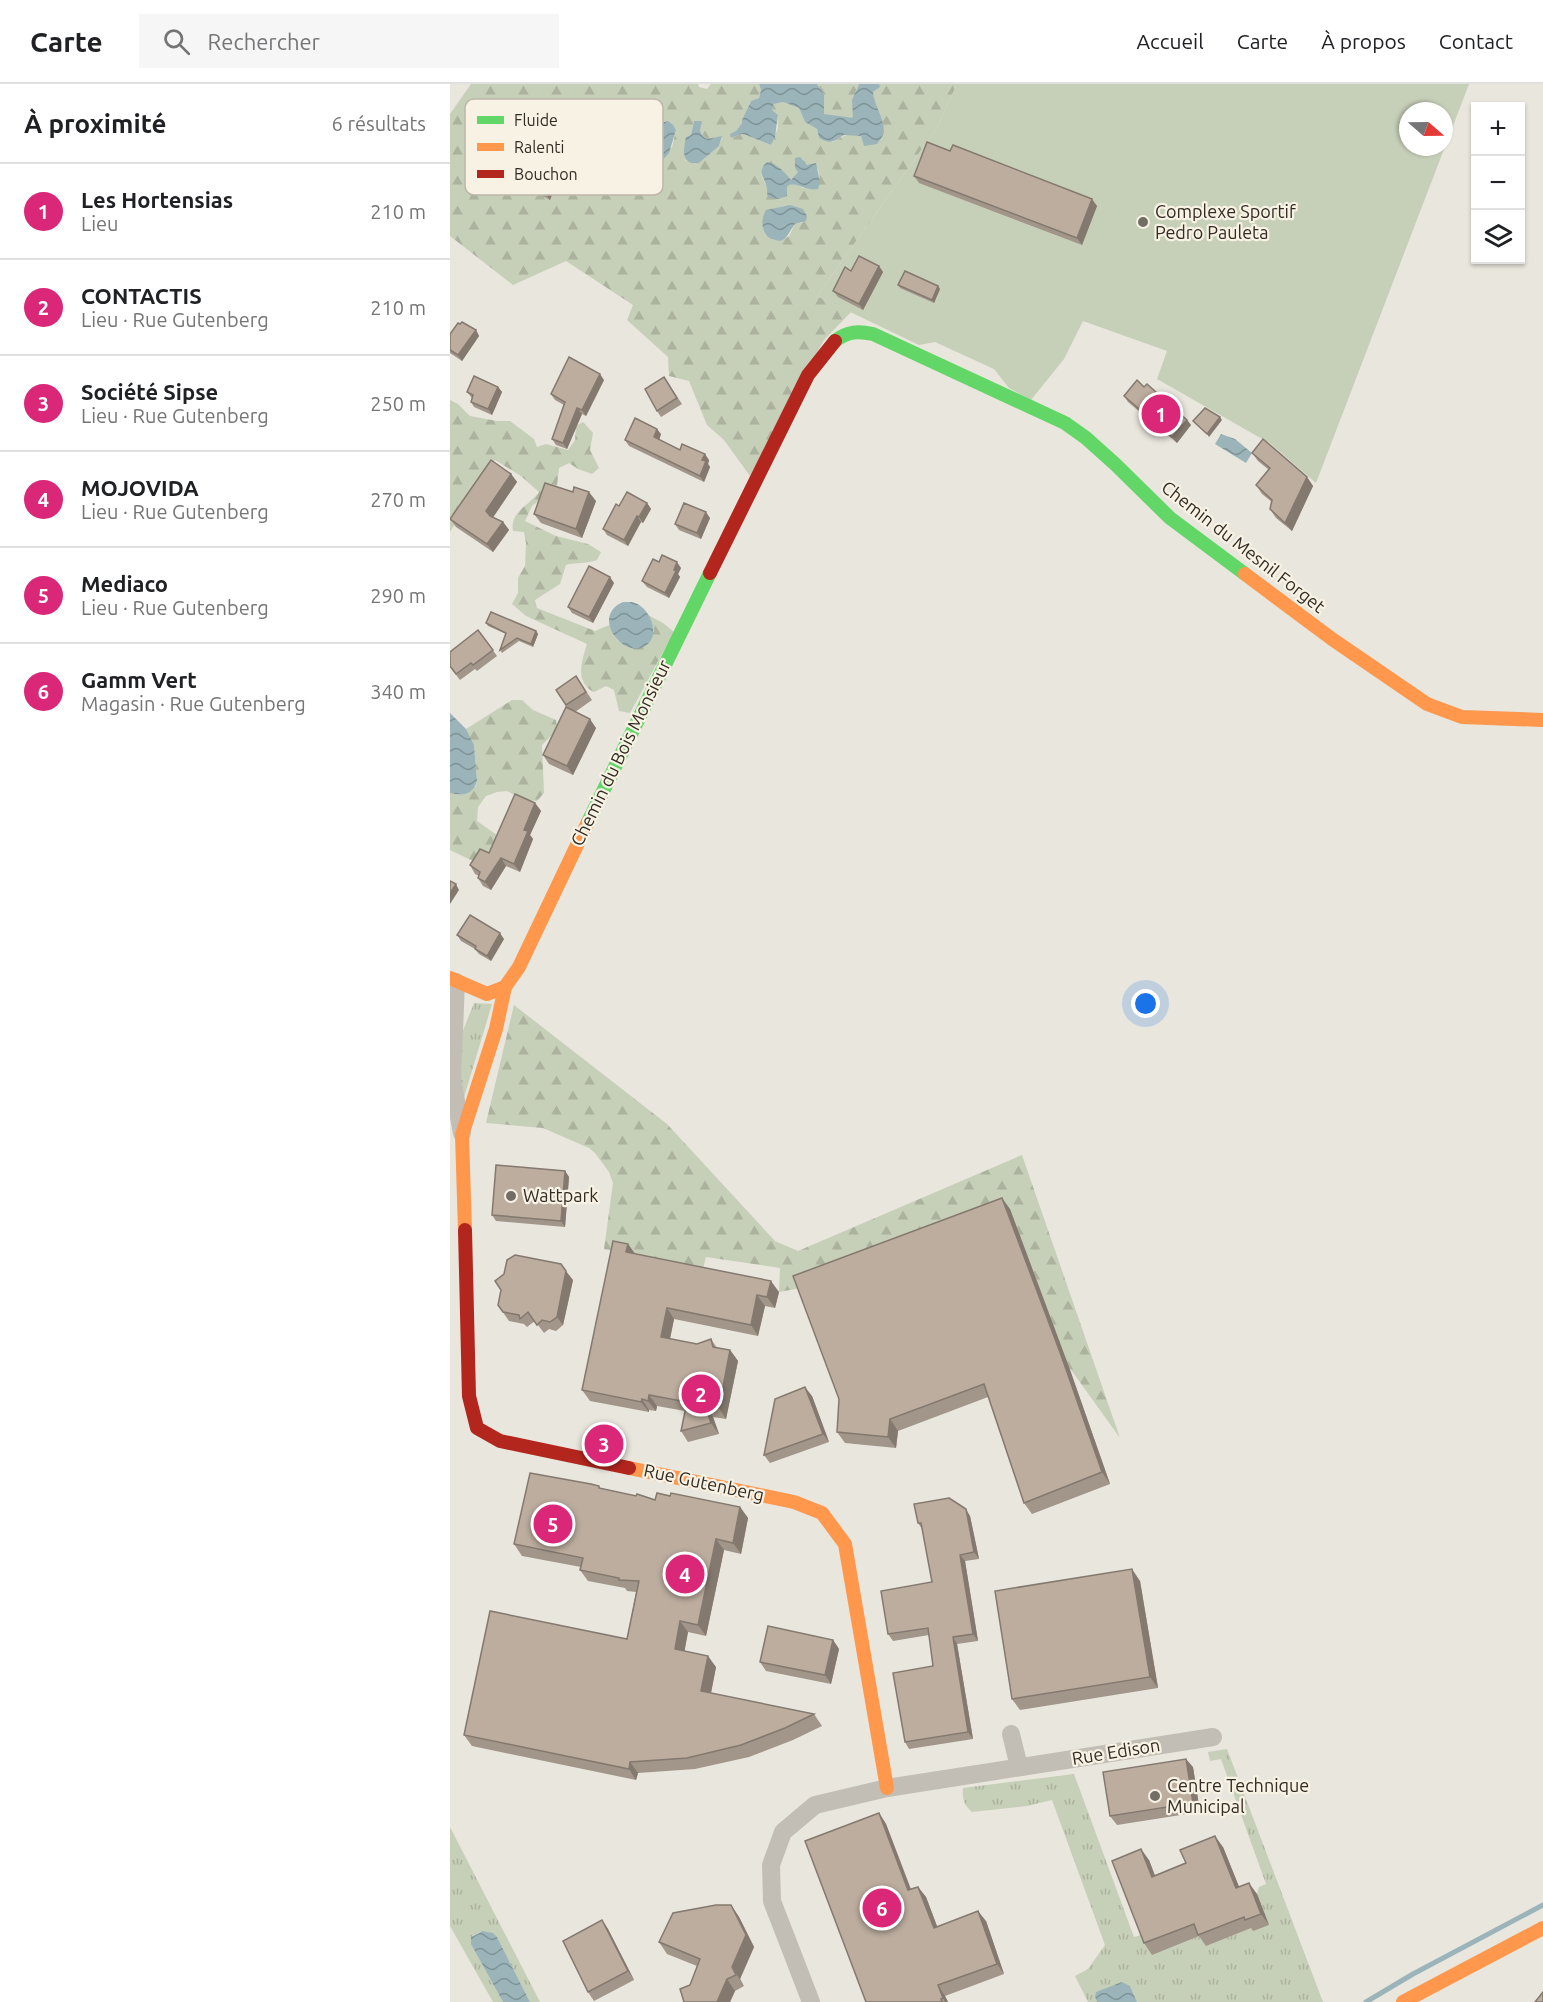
<!DOCTYPE html>
<html lang="fr">
<meta charset="utf-8">
<style>
body{margin:0;font-family:Ubuntu,sans-serif;background:#f6f6f6;color:#202124}
.controls{position:absolute;right:18px;top:18px;display:grid;overflow:hidden;border-radius:0px;box-shadow:0 2px 4px #0004}
.controls button{width:54px;height:54px;display:grid;place-items:center;padding:0;border:0;border-bottom:2px solid #e0e0e0;background:#fff;color:#202124;font:30px sans-serif}
.compass{position:absolute;left:949px;top:18px;width:54px;height:54px;border-radius:50%;background:#fff;box-shadow:0 2px 4px #0004;rotate:110deg}
.you{position:absolute;left:696px;top:920px;width:21px;height:21px;margin:-15px;border:4px solid #fff;border-radius:50%;background:#1a73e8;box-shadow:0 0 0 9px #1a73e833}
.badge{display:grid;place-items:center;width:39px;height:39px;border-radius:50%;background:#db2777;color:#fff;font-size:20px;font-weight:700}
.pin{position:absolute;translate:-50% -50%;border:3px solid #fff;box-shadow:0 2px 6px #0006}
.list{margin:0;padding:0;list-style:none}
h2{display:flex;justify-content:space-between;align-items:center;height:78px;margin:0;padding:0 24px;font-size:26px}
h2 small{font-size:20px;font-weight:400;color:#757577}
.list li{display:grid;grid-template-columns:39px 1fr auto;gap:18px;align-items:center;box-sizing:border-box;height:96px;padding:0 24px;border-top:2px solid #e0e0e0}
.list b{display:block;font-size:22px;white-space:nowrap}
.list p{margin:0;font-size:20px;white-space:nowrap;color:#757577}
.list em{font-size:20px;font-style:normal;color:#757577}
.icon{flex:none;width:33px;height:33px;fill:none;stroke:currentColor;stroke-width:2;stroke-linecap:round;stroke-linejoin:round}
.map{position:relative;flex:none;width:1093px;height:1918px;overflow:hidden}
header{display:flex;align-items:center;gap:36px;box-sizing:border-box;height:84px;padding:0 30px;background:#fff;border-bottom:2px solid #e0e0e0}
header strong{font-size:28px}
nav{display:flex;gap:33px;margin-inline-start:auto;font-size:21px}
.search{width:420px;height:54px;background:#f6f6f6;display:flex;align-items:center;gap:15px;box-sizing:border-box;padding:0 21px;border-radius:0px;color:#757577;font-size:22px}
main{display:flex}
aside{flex:1;background:#fff}
.map>svg:first-child{display:block}
.grass{fill:url(#grass-tufts)}
.forest{fill:url(#forest-firs);fill-rule:evenodd}
.pitch{fill:#c6cfb8;fill-rule:evenodd}
.water{fill:url(#water-waves)}
.lines{fill:none;stroke-linecap:round;stroke-linejoin:round}
.stream{stroke:#9ab4b9;stroke-width:5}
.street{stroke:#c2beb6;stroke-width:18}
.fast{stroke:#63d668;stroke-width:14}
.slow{stroke:#ff974d;stroke-width:14}
.jam{stroke:#b3261e;stroke-width:14}
.wall{fill:#a29589}
.shaded-wall{fill:#84796f}
.building{fill:#bcad9f;stroke:#84796f;stroke-width:1.5}
.poi-dot{fill:#726d65;stroke:#f7f2e3;stroke-width:2}
.labels{text-anchor:middle;stroke-width:4.5;stroke-linejoin:round;paint-order:stroke}
.poi-label{font-size:18px;fill:#322c25;stroke:#f7f2e3;text-anchor:start}
.street-label{font-size:18px;fill:#322c25;stroke:#f7f2e3}
.key{fill:#f7f2e3;stroke:#bcb7aa;stroke-width:1.5}
.key-label{font-size:16px;fill:#322c25}
</style>
<header>
<strong>Carte</strong>
<div class="search"><svg class="icon" aria-label="search" viewBox="0 0 24 24"><circle cx="10" cy="10" r="6"/><path d="M15 15l6 6"/></svg>Rechercher</div>
<nav><a>Accueil</a><a>Carte</a><a>À propos</a><a>Contact</a></nav>
</header>
<main>
<aside>
<h2>À proximité<small>6 résultats</small></h2>
<ul class="list">
<li><span class="badge">1</span><div><b>Les Hortensias</b><p>Lieu</p></div><em>210 m</em></li>
<li><span class="badge">2</span><div><b>CONTACTIS</b><p>Lieu · Rue Gutenberg</p></div><em>210 m</em></li>
<li><span class="badge">3</span><div><b>Société Sipse</b><p>Lieu · Rue Gutenberg</p></div><em>250 m</em></li>
<li><span class="badge">4</span><div><b>MOJOVIDA</b><p>Lieu · Rue Gutenberg</p></div><em>270 m</em></li>
<li><span class="badge">5</span><div><b>Mediaco</b><p>Lieu · Rue Gutenberg</p></div><em>290 m</em></li>
<li><span class="badge">6</span><div><b>Gamm Vert</b><p>Magasin · Rue Gutenberg</p></div><em>340 m</em></li>
</ul>
</aside>
<div class="map">
<svg width="1093" height="1918" viewBox="0 0 1093 1918">
<defs>
<pattern id="grass-tufts" width="24" height="20" patternUnits="userSpaceOnUse" patternTransform="scale(1.5)"><rect width="24" height="20" fill="#c6cfb8"/><path d="M3 7l-1-3M5 7V3M7 7l1-3M15 17l-1-3M17 17v-4M19 17l1-3" fill="none" stroke="#abb29e"/></pattern>
<pattern id="forest-firs" width="22" height="20" patternUnits="userSpaceOnUse" patternTransform="scale(1.5)"><rect width="22" height="20" fill="#c6cfb8"/><path d="M5 1l3.5 6h-7zM16 11l3.5 6h-7z" fill="#abb29e"/></pattern>
<pattern id="water-waves" width="16" height="10" patternUnits="userSpaceOnUse" patternTransform="scale(1.5)"><rect width="16" height="10" fill="#9ab4b9"/><path d="M0 5q4-4 8 0t8 0" fill="none" stroke="#7e9396"/></pattern>
</defs>
<rect width="100%" height="100%" fill="#e9e6dd"/>
<!-- grass -->
<g class="grass">
<polygon points="24,919 42,920 12,1020 9,991 12,949"/>
<path d="M777,1665L873,1918H687L680,1902L645,1913L647,1918H638L625,1892L638,1885L655,1861L602,1716L577,1722L522,1728C514,1721 512,1715 513,1704L624,1690L684,1853L694,1850L721,1832L802,1844L819,1841L807,1810L809,1803L816,1800L771,1675L760,1677L758,1668Z"/>
<path d="M0,1743L90,1918H80L47,1853C39,1846 33,1847 23,1851L28,1872L53,1918H43L0,1842Z"/>
</g>
<!-- forest -->
<g class="forest">
<path d="M21,0H248L249,3L257,5L261,0H309L311,6L309,14L301,17L292,36V39L281,54L292,50L296,51L321,61L328,44V31L322,26L324,20L333,18L349,24L355,38L367,45L369,54L383,58C392,52 400,48 411,52L414,61L434,47L424,18L423,8L429,3V0H507L487,44L367,212L401,228L374,256L300,392L274,356L257,341L239,297L219,292L218,273L177,236L183,221L116,177L63,201L0,152V30ZM182,30L202,41L218,37L226,46L222,63L204,77C197,61 193,44 182,30ZM244,37H250C250,45 250,50 257,55L272,53L269,62L249,79L245,80L236,77L234,70L235,57L241,51ZM355,80L368,85L370,98L353,104L346,100H339L337,103V112C323,106 316,106 311,90L341,96ZM336,122L354,138L345,140L339,152L333,156L315,150L314,130L322,125Z"/>
<path d="M367,0H409C402,11 404,22 404,35L374,30V10Z"/>
<path d="M0,316L8,320L20,332L47,337H60L84,355L87,363L96,360L118,366L125,356L126,342L133,338L143,349L140,366L149,384L142,390L128,385L119,379L109,384L107,402L82,422L75,437L106,452L138,460L151,468L147,476C136,480 127,478 116,481L110,500L85,516L87,524L145,547L159,541L167,556L180,564L194,562L204,547L198,531L213,539L224,548L180,629L169,627L164,606L156,602L144,608C124,598 132,577 137,560L76,532L62,520L68,509V494L75,482L76,459L74,448L63,447C60,427 79,422 89,408L71,392L45,376L0,448Z"/>
<path d="M62,616H72L83,626L106,636L107,643L102,651L92,661L94,709L87,717L72,715L57,707L47,708L36,712L28,723L27,737L47,751C42,765 39,772 25,778L0,766V709L10,711L26,702L27,697L24,662L16,645Z"/>
<polygon points="64,921 217,1040 325,1157 348,1167 572,1071 670,1354 619,1283 560,1125 351,1204 329,1208 330,1184 256,1173 251,1192 185,1171 154,1165 163,1099 159,1088 145,1069 139,1064 93,1044 36,1039"/>
</g>
<!-- pitch -->
<path class="pitch" d="M507,0H1019L866,399L821,360L707,295L717,267L633,237L614,275L581,316L559,304L544,285L485,258L469,261L367,212L487,44ZM958,27H994V63H958Z"/>
<!-- water -->
<g class="water">
<path d="M309,0H367L374,10V30L403,34L402,16L409,0H429L430,3L423,8C424,21 434,34 434,47C434,51 430,56 427,60L414,62L411,52L394,51C384,57 382,61 369,54L367,45L355,38L349,24L333,18L324,20L322,26L328,31L325,53L321,61L296,51L292,50L281,54L280,50L286,47L292,39V36L301,17L309,14L311,6Z"/>
<path d="M184,26L195,38L202,41L218,37L223,41L226,46L219,69L209,80H206L201,70L194,66C197,53 190,36 179,29Z"/>
<path d="M244,37H250L252,38C249,47 250,50 257,55L272,52L269,62L249,79C231,82 233,66 236,53L241,51Z"/>
<path d="M350,73L357,81L366,79L370,98L368,105C357,107 350,100 340,100L337,103V112L328,115L318,113C317,110 317,107 317,104C315,94 308,91 314,81L317,78C328,80 334,88 341,96L348,88L345,84V74Z"/>
<path d="M340,121L353,125L357,132L356,137L345,140C335,153 337,162 318,153C311,146 311,134 316,126Z"/>
<polygon points="771,350 785,355 802,369 796,379 765,360"/>
<path d="M173,518C174,518 181,518 182,518C197,521 208,543 201,556C182,585 136,534 173,518Z"/>
<path d="M0,629L16,645L24,661L27,697C23,711 12,712 0,709Z"/>
<polygon points="33,1847 43,1849 47,1853 80,1918 53,1918 21,1860 21,1853"/>
<polygon points="672,1898 680,1902 687,1918 647,1918 645,1913 646,1908"/>
</g>
<g class="lines">
<!-- stream -->
<polyline class="stream" points="916,1918 963,1890 1093,1821"/>
<!-- street -->
<g class="street">
<polyline points="6,898 2,996 12,1049"/>
<polyline points="561,1650 569,1683"/>
<polyline points="361,1918 322,1817 321,1781 333,1748 365,1721 437,1704 763,1653"/>
</g>
<!-- fast -->
<g class="fast">
<path d="M385,257C398,247 408,247 423,250L615,339L636,354L665,380L720,434L795,490"/>
<polyline points="138,738 260,489"/>
</g>
<!-- slow -->
<g class="slow">
<polyline points="795,490 882,555 977,620 1012,633 1093,636"/>
<polyline points="0,894 37,910 55,903 69,883 138,738"/>
<polyline points="15,1146 12,1051 46,945 55,903"/>
<polyline points="179,1384 344,1418 372,1429 395,1460 437,1704"/>
<polyline points="953,1918 1093,1844"/>
</g>
<!-- jam -->
<g class="jam">
<polyline points="260,489 358,291 385,257"/>
<polyline points="15,1146 19,1312 27,1344 50,1357 179,1384"/>
</g>
</g>
<!-- wall -->
<g class="wall">
<polygon points="500,67 647,122 632,161 469,99 464,92"/>
<polygon points="61,70 98,78 94,85 107,96 100,116 75,102 70,96 77,83 65,76"/>
<polygon points="429,182 433,188 413,226 388,213 383,207 401,187"/>
<polygon points="448,201 488,202 490,205 484,219 450,204"/>
<polygon points="26,246 29,252 12,277 0,269 0,250"/>
<polygon points="214,293 232,320 211,333 207,327"/>
<polygon points="154,296 136,332 132,330 117,365 106,361 102,355 114,321 105,316 101,310"/>
<polygon points="48,303 52,308 42,331 24,323 21,318 22,314 17,308"/>
<polygon points="694,303 737,336 741,341 727,359 678,318 674,312"/>
<polygon points="211,350 209,356 230,366 259,376 258,380 260,383 254,398 179,362 175,356"/>
<polygon points="802,369 857,393 863,402 842,447 826,434 820,425 822,418 812,410 806,401 819,386 808,377"/>
<polygon points="61,390 67,398 43,433 53,438 59,446 43,468 6,443 0,435"/>
<polygon points="146,417 132,454 91,439 84,430"/>
<polygon points="197,419 201,425 193,439 191,438 178,462 157,451 153,445 169,422"/>
<polygon points="260,434 251,455 229,446 225,440"/>
<polygon points="209,478 231,484 228,490 230,493 219,514 197,503 192,497"/>
<polygon points="164,499 143,539 122,529 118,523"/>
<polygon points="36,539 86,547 88,550 83,563 69,557 52,569 50,566 56,550 38,542"/>
<polygon points="28,546 47,572 27,587 25,585 10,596 0,583"/>
<polygon points="126,592 142,616 125,628 146,644 123,691 99,680 93,671 117,624 106,606"/>
<polygon points="85,719 91,727 80,751 83,755 70,788 56,782 41,806 33,802 28,794 29,792 25,790 20,781 39,769"/>
<polygon points="7,851 54,855 41,877 29,870 25,865 11,857"/>
<polygon points="115,1087 119,1093 115,1143 46,1137 42,1131"/>
<polygon points="560,1125 619,1283 660,1400 582,1430 574,1419 538,1313 448,1347 446,1364 395,1359 387,1348"/>
<polygon points="178,1160 184,1169 329,1208 325,1224 315,1222 308,1252 224,1235 220,1255 247,1260 261,1255 267,1264 280,1266 288,1277 276,1335 263,1333 269,1350 238,1358 231,1347 235,1327 207,1322 206,1327 199,1326 199,1328 140,1317 132,1306"/>
<polygon points="123,1196 113,1241 106,1247 99,1245 94,1249 85,1237 77,1243 74,1240 59,1237 48,1221"/>
<polygon points="362,1312 379,1358 320,1379 314,1371"/>
<polygon points="149,1402 150,1404 205,1416 220,1412 290,1423 298,1434 291,1470 274,1466 256,1552 238,1548 234,1567 266,1583 261,1609 364,1630 372,1642 343,1656 299,1673 245,1685 188,1689 186,1696 22,1662 14,1651 177,1555 186,1508 177,1507 175,1504 138,1497 130,1486 131,1483 72,1472 64,1460"/>
<polygon points="520,1432 529,1475 515,1477 528,1557 507,1560 523,1655 459,1665 455,1658 483,1582 479,1551 443,1557 438,1550 482,1498 472,1445 468,1439"/>
<polygon points="690,1497 708,1604 570,1626 562,1615"/>
<polygon points="383,1556 389,1565 381,1600 316,1587 310,1578"/>
<polygon points="743,1683 750,1728 667,1741 660,1732"/>
<polygon points="429,1729 436,1740 461,1805 468,1803 476,1813 487,1843 536,1837 554,1890 495,1912 498,1918 416,1918"/>
<polygon points="773,1763 789,1803 807,1810 819,1841 803,1847 801,1844 756,1862 749,1852 702,1871 694,1859 699,1776 705,1791"/>
<polygon points="281,1821 289,1833 304,1863 290,1895 294,1902 285,1907 280,1918 234,1918 247,1882 217,1870 209,1858"/>
<polygon points="152,1836 158,1845 184,1896 144,1917 138,1908"/>
</g>
<!-- shaded-wall -->
<g class="shaded-wall">
<polygon points="94,73 98,78 93,87 89,81"/>
<polygon points="103,90 107,96 100,116 96,110"/>
<polygon points="642,115 647,122 632,161 627,154"/>
<polygon points="429,182 433,188 413,226 409,220"/>
<polygon points="488,202 490,205 484,219 482,216"/>
<polygon points="26,246 29,252 12,277 8,271"/>
<polygon points="150,290 154,296 136,332 132,326"/>
<polygon points="48,303 52,308 42,331 38,325"/>
<polygon points="127,324 132,330 117,365 113,359"/>
<polygon points="770,333 772,336 759,353 757,350"/>
<polygon points="737,336 741,341 727,359 722,353"/>
<polygon points="207,345 211,350 208,359 204,353"/>
<polygon points="255,370 259,376 258,380 260,383 254,398 250,392 252,376"/>
<polygon points="61,390 67,398 42,435 36,427"/>
<polygon points="857,393 863,402 842,447 835,439"/>
<polygon points="139,408 146,417 132,454 126,445"/>
<polygon points="197,419 201,425 193,439 189,433"/>
<polygon points="256,428 260,434 251,455 247,449"/>
<polygon points="187,432 191,438 178,462 174,456"/>
<polygon points="53,438 59,446 43,468 37,460"/>
<polygon points="227,478 231,484 228,490 230,493 219,514 215,509"/>
<polygon points="160,493 164,499 143,539 139,533"/>
<polygon points="86,547 88,550 83,563 81,560"/>
<polygon points="140,635 146,644 123,691 117,682"/>
<polygon points="85,719 91,727 80,751 83,755 70,788 64,780 74,746"/>
<polygon points="51,774 56,782 41,806 35,798"/>
<polygon points="6,800 9,806 0,820 0,809"/>
<polygon points="50,849 54,855 41,877 37,872"/>
<polygon points="115,1087 119,1093 115,1143 111,1137"/>
<polygon points="552,1114 560,1125 619,1283 660,1400 652,1388"/>
<polygon points="178,1160 186,1171 176,1168"/>
<polygon points="116,1187 123,1196 113,1241 107,1233"/>
<polygon points="321,1197 329,1208 325,1224 317,1213"/>
<polygon points="307,1211 315,1222 308,1252 301,1241"/>
<polygon points="217,1224 224,1235 218,1264 211,1253"/>
<polygon points="280,1266 288,1277 276,1335 269,1324"/>
<polygon points="355,1303 362,1312 379,1358 373,1350"/>
<polygon points="199,1311 207,1322 206,1327 198,1317"/>
<polygon points="192,1315 199,1326 199,1328 191,1318"/>
<polygon points="255,1322 263,1333 269,1350 261,1339"/>
<polygon points="440,1335 448,1347 446,1364 438,1353"/>
<polygon points="290,1423 298,1434 291,1470 283,1459"/>
<polygon points="516,1425 520,1432 529,1475 524,1468"/>
<polygon points="266,1455 274,1466 256,1552 248,1541"/>
<polygon points="510,1471 515,1477 528,1557 523,1550"/>
<polygon points="682,1485 690,1497 708,1604 700,1593"/>
<polygon points="230,1537 238,1548 233,1576 225,1565"/>
<polygon points="503,1553 507,1560 523,1655 518,1648"/>
<polygon points="383,1556 389,1565 381,1600 375,1591"/>
<polygon points="258,1572 266,1583 259,1619 251,1607"/>
<polygon points="736,1675 743,1683 750,1728 743,1719"/>
<polygon points="180,1678 188,1689 186,1696 179,1685"/>
<polygon points="429,1729 436,1740 465,1817 458,1806"/>
<polygon points="765,1752 773,1763 794,1815 786,1804"/>
<polygon points="691,1765 699,1776 709,1804 702,1793"/>
<polygon points="799,1799 807,1810 819,1841 811,1830"/>
<polygon points="468,1803 476,1813 492,1855 484,1844"/>
<polygon points="281,1821 289,1833 304,1863 290,1895 294,1902 282,1883"/>
<polygon points="528,1827 536,1837 554,1890 547,1880"/>
<polygon points="152,1836 158,1845 184,1896 178,1887"/>
<polygon points="277,1895 285,1907 280,1918 267,1918"/>
<polygon points="488,1901 495,1912 498,1918 495,1918 493,1914"/>
</g>
<!-- building -->
<g class="building">
<polygon points="477,58 500,67 503,61 642,115 627,154 464,92"/>
<polygon points="409,172 429,182 409,220 383,207 395,183 401,187"/>
<polygon points="455,187 488,202 482,216 448,201"/>
<polygon points="12,238 26,246 8,271 0,266 0,250 8,239 10,240"/>
<polygon points="119,273 150,290 132,326 127,324 113,359 102,355 115,318 101,310"/>
<polygon points="24,292 48,303 38,325 21,318 23,311 17,308"/>
<polygon points="214,293 227,314 207,327 195,305"/>
<polygon points="687,296 694,303 697,300 737,336 722,353 674,312"/>
<polygon points="755,324 770,333 757,350 743,337"/>
<polygon points="185,334 207,345 204,353 230,366 232,360 255,370 252,376 256,377 250,392 175,356"/>
<polygon points="813,355 857,393 835,439 820,425 822,416 806,401 820,384 802,369"/>
<polygon points="41,376 61,390 36,427 40,432 53,438 37,460 0,435"/>
<polygon points="95,399 123,408 124,403 139,408 126,445 84,430"/>
<polygon points="177,408 197,419 189,433 187,432 174,456 153,445 166,420 169,422"/>
<polygon points="234,419 256,428 247,449 225,440"/>
<polygon points="212,471 227,478 224,486 226,487 215,509 192,497 203,475 209,478"/>
<polygon points="139,482 160,493 139,533 118,523"/>
<polygon points="41,528 86,547 81,560 67,554 50,566 56,549 36,539"/>
<polygon points="28,546 43,566 23,581 21,579 6,590 0,582 0,568"/>
<polygon points="126,592 136,608 116,621 106,606"/>
<polygon points="116,623 140,635 117,682 93,671"/>
<polygon points="65,710 85,719 74,746 78,747 64,780 51,774 35,798 28,794 30,788 20,781 30,765 39,769"/>
<polygon points="0,797 6,800 0,809"/>
<polygon points="20,831 50,849 37,872 25,865 26,862 7,851"/>
<polygon points="46,1081 115,1087 111,1137 42,1131"/>
<polygon points="552,1114 611,1271 652,1388 574,1419 534,1300 440,1335 438,1353 387,1348 389,1315 343,1192"/>
<polygon points="163,1157 178,1160 176,1168 321,1197 317,1213 307,1211 301,1241 217,1224 211,1253 247,1260 261,1255 263,1263 280,1266 269,1324 255,1322 261,1339 231,1347 237,1318 199,1311 198,1317 192,1315 191,1318 132,1306"/>
<polygon points="65,1171 111,1180 116,1187 107,1233 100,1238 92,1236 87,1241 78,1228 70,1235 69,1231 53,1228 48,1221 51,1206 45,1197 54,1190 57,1176"/>
<polygon points="355,1303 373,1350 314,1371 325,1315"/>
<polygon points="80,1389 141,1400 149,1402 149,1404 186,1412 187,1410 205,1416 207,1409 220,1412 221,1409 290,1423 283,1459 266,1455 248,1541 230,1537 225,1565 258,1572 251,1607 364,1630 335,1644 291,1661 237,1674 180,1678 179,1685 14,1651 40,1527 177,1555 189,1497 169,1496 169,1494 130,1486 133,1474 64,1460"/>
<polygon points="499,1414 516,1425 524,1468 510,1471 523,1550 503,1553 518,1648 455,1658 443,1589 483,1582 478,1544 438,1550 431,1507 482,1498 471,1439 468,1439 464,1420"/>
<polygon points="682,1485 700,1593 562,1615 545,1507"/>
<polygon points="318,1542 383,1556 375,1591 310,1578"/>
<polygon points="736,1675 743,1719 660,1732 653,1688"/>
<polygon points="429,1729 458,1806 468,1803 484,1844 528,1827 547,1880 488,1901 493,1914 491,1915 492,1918 416,1918 355,1757"/>
<polygon points="765,1752 786,1804 799,1799 811,1830 795,1836 794,1833 748,1851 744,1840 694,1859 662,1777 691,1765 702,1793 736,1779 730,1766"/>
<polygon points="266,1821 281,1821 296,1851 282,1883 286,1891 277,1895 267,1918 234,1918 230,1905 240,1901 250,1875 209,1858 223,1829"/>
<polygon points="152,1836 178,1887 138,1908 113,1857"/>
<polygon points="1093,1908 1093,1918 1085,1918"/>
</g>
<!-- markers -->
<g class="poi-dot">
<circle cx="693" cy="138" r="6"/>
<circle cx="61" cy="1112" r="6"/>
<circle cx="705" cy="1712" r="6"/>
</g>
<g class="labels">
<!-- poi labels -->
<g class="poi-label">
<text x="705" y="134">Complexe Sportif<tspan x="705" dy="21">Pedro Pauleta</tspan></text>
<text x="73" y="1118">Wattpark</text>
<text x="717" y="1708">Centre Technique<tspan x="717" dy="21">Municipal</tspan></text>
</g>
<!-- street labels -->
<g class="street-label">
<text transform="translate(793 463) rotate(38)" y="6">Chemin du Mesnil Forget</text>
<text transform="translate(171 669) rotate(-64)" y="6">Chemin du Bois Monsieur</text>
<text transform="translate(254 1399) rotate(12)" y="6">Rue Gutenberg</text>
<text transform="translate(666 1668) rotate(-9)" y="6">Rue Edison</text>
</g>
</g>
<!-- legend -->
<rect x="15" y="15" width="198" height="96" rx="9" class="key"/>
<rect x="27" y="32" width="27" height="8" fill="#63d668"/>
<rect x="27" y="59" width="27" height="8" fill="#ff974d"/>
<rect x="27" y="86" width="27" height="8" fill="#b3261e"/>
<g class="key-label">
<text x="64" y="42">Fluide</text>
<text x="64" y="69">Ralenti</text>
<text x="64" y="96">Bouchon</text>
</g>
</svg>
<div class="controls">
<button>+</button>
<button>−</button>
<button><svg class="icon" aria-label="layers" viewBox="0 0 24 24"><path d="M12 4l9 5-9 5-9-5zM3 14l9 5 9-5"/></svg></button>
</div>
<svg class="compass" viewBox="-18 -18 36 36"><path d="M0-13l5 13h-10z" fill="#e53935"/><path d="M0 13l5-13h-10z" fill="#757577"/></svg>
<div class="you"></div>
<div class="pin badge" style="left:711px;top:330px">1</div>
<div class="pin badge" style="left:251px;top:1310px">2</div>
<div class="pin badge" style="left:154px;top:1360px">3</div>
<div class="pin badge" style="left:235px;top:1490px">4</div>
<div class="pin badge" style="left:103px;top:1440px">5</div>
<div class="pin badge" style="left:432px;top:1824px">6</div>
</div>
</main>
